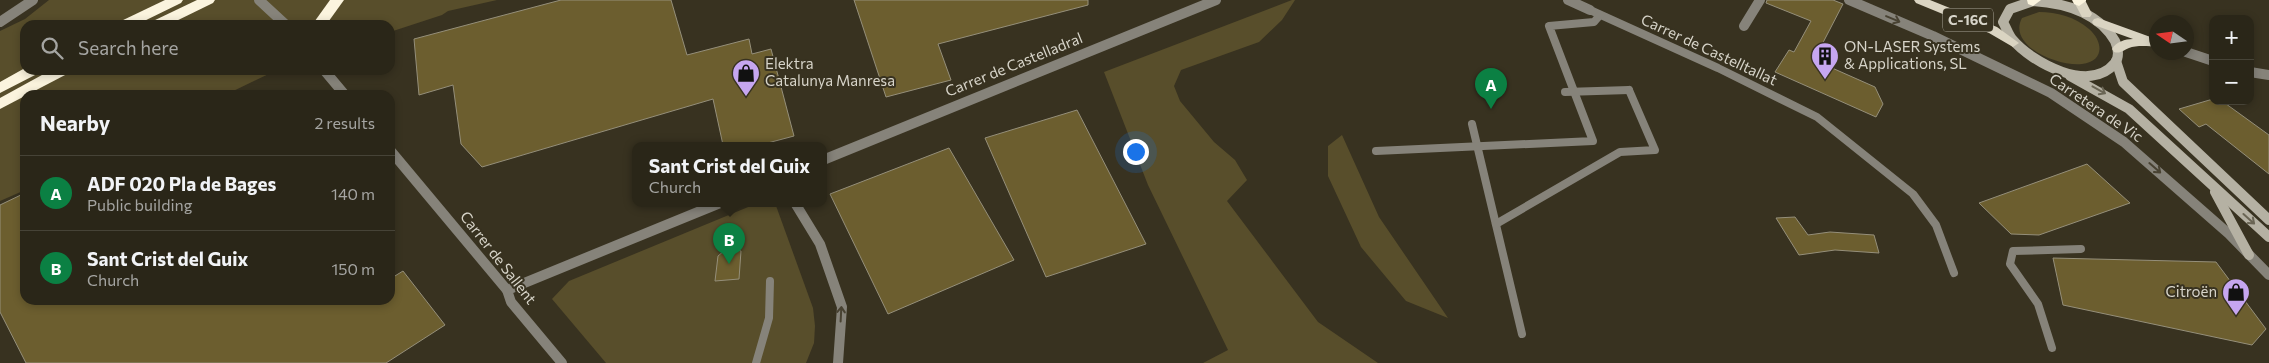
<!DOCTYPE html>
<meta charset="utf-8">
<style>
body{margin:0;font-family:Commissioner,sans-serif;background:#322e21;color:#f1f3f6}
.controls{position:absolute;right:15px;top:15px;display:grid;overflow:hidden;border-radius:10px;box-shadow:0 2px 8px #0003}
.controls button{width:45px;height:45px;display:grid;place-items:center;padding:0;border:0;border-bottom:1px solid #464337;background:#2a2618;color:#f1f3f6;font:25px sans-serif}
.compass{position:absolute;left:2149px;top:15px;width:45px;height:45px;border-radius:50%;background:#2a2618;box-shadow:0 2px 8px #0003;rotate:283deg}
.you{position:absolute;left:1135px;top:151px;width:18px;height:18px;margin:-12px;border:4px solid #fff;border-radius:50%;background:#1a73e8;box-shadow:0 0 0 8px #1a73e833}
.badge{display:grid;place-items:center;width:32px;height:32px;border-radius:50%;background:#0b8043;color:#fff;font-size:16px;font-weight:700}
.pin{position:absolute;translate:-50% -41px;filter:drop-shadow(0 1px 2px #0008)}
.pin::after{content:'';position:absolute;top:26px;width:18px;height:15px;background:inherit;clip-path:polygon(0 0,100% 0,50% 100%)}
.popup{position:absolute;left:632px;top:142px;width:195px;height:65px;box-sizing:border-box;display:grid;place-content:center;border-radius:10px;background:#2a2618;filter:drop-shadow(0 1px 4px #0005);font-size:16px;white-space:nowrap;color:#a5a5a2}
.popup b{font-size:19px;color:#f1f3f6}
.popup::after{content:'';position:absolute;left:50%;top:100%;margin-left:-10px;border:10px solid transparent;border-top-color:#2a2618}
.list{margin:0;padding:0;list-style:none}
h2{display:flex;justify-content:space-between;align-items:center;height:65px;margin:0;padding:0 20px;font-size:21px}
h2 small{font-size:16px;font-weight:400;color:#a5a5a2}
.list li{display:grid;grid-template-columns:32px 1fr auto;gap:15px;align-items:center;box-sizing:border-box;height:75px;padding:0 20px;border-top:1px solid #464337}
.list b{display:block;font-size:19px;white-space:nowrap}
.list p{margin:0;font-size:16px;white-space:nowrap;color:#a5a5a2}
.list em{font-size:16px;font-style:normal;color:#a5a5a2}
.icon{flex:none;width:28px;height:28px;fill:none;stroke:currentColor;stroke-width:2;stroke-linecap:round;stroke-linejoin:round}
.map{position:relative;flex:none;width:2269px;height:363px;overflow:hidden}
.search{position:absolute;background:#2a2618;box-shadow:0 2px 8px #0003;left:20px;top:20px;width:375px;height:55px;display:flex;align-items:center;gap:12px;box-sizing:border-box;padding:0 18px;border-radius:15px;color:#a5a5a2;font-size:19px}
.panel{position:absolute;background:#2a2618;box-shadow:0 2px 8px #0003;left:20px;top:90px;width:375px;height:215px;border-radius:15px}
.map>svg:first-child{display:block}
.green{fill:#584e2b}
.building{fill:#6c5e2f;stroke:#958f7a}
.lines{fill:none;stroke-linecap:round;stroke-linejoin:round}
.lane{stroke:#86837a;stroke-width:8}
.street{stroke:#86837a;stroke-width:10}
.secondary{stroke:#b5b1a3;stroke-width:10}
.primary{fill:#dad4c2;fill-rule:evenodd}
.highway{fill:#fbf4de;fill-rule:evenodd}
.lane-bridge{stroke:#86837a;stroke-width:8}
.oneway{stroke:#484232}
.oneway2{stroke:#6a6554}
.labels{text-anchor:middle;stroke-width:4;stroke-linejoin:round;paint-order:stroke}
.shield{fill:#383220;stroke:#a7a396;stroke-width:1}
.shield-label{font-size:14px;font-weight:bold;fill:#d7d4c9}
.poi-label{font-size:15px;fill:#d7d4c9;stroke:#383220;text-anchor:start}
.street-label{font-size:15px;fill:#d7d4c9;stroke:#383220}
</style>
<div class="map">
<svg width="2269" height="363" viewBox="0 0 2269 363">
<rect width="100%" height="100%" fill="#383220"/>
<!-- green -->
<g class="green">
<polygon points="49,0 497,0 448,11 442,15 390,32 390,25 25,25 25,70 277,70 225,95 25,95 25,190 0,201 0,31 25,19"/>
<polygon points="1292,0 1295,0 1282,20 1259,42 1181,70 1174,86 1180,101 1214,142 1235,160 1247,180 1227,201 1318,322 1378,363 1203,363 1228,350 1148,185 1104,72"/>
<path d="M2039,12C2057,12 2075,17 2089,29C2104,42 2104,62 2082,64C2059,67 2007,46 2022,18Z"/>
<polygon points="1342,135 1379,217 1448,318 1406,301 1361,247 1328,176 1328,146"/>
<polygon points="775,203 813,308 815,326 814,343 806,363 606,363 552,299 569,281 753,205"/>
</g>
<!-- building -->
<g class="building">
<polygon points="561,0 671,0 687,55 749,39 752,54 771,49 794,136 760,145 723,145 713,99 482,167 461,144 453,85 419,95 414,39"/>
<polygon points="854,0 1088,0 1088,5 938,44 951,80 886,97"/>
<polygon points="1767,0 1833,0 1843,4 1814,60 1875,87 1883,104 1876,117 1775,72 1789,50 1794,52 1811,21 1766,3"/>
<polygon points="2213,99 2213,101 2222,101 2269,135 2269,174 2206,124 2199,127 2179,109"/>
<polygon points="1077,110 1146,244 1046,277 985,138"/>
<polygon points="949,148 1014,260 888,314 830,194"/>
<polygon points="2087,164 2130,203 2039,235 2011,234 1979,203"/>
<polygon points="25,193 25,300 390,300 390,279 403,271 445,325 386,363 26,363 0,312 0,205"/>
<polygon points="1795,217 1808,235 1830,232 1874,235 1879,253 1835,250 1799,255 1776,218"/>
<polygon points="735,249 741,251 739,279 715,281 718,256 725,250"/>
<polygon points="2053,258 2216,262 2266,329 2252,345 2063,305"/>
</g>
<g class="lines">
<!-- lane -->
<g class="lane">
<polyline points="1590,10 1718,68 1817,117 1913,194 1936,225 1954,273"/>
<polyline points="1472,124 1522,334"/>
<polyline points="1376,151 1593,141 1549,26 1594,22 1600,15"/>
<polyline points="1496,224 1620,152 1655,150 1629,90"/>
<polyline points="2052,348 2038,304 2010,264 2013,251 2081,249"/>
<polyline points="756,363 769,318 770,281"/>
</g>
<!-- street -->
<g class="street">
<polyline points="259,0 286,25"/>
<polyline points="1568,0 1590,10"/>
<polyline points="1849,0 1933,36 2051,93 2124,142 2229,234 2269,275"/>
<polyline points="0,22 33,0"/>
<polyline points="1744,26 1760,0"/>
<polyline points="2186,52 2213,61"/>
<polyline points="324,70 345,95"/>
<polyline points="2250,72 2269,75"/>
<polyline points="390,150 507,290 511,302 562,363"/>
<polyline points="823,160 1216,0"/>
<polyline points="795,203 820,244 842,307 838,363"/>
<polyline points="507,290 720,203"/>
</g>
<!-- secondary -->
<g class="secondary">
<path d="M2033,1C2064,3 2098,12 2115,41C2118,48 2120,56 2115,63C2090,94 2032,63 2012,39C2008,34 2006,27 2003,22L2010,9Z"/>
<polyline points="2116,61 2123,82 2269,220"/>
<polyline points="2070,76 2129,109 2269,237"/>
<polyline points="2215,192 2249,255"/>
</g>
<!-- primary -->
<g class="primary">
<polygon points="1914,0 1930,0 1997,27 2019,43 2013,47 1989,33 1916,3"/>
<polygon points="2073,0 2085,0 2092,14 2090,17 2082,17"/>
<path d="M2098,18L2156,39V47C2150,46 2136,45 2129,48C2123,50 2121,54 2114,52L2112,49C2116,42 2125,39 2133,39L2094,25L2092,22L2094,19Z"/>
</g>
<!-- highway -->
<g class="highway">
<polygon points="165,0 183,0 181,3 136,25 117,25 119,22"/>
<polygon points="197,0 215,0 213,3 168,25 149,25 151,22"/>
<polygon points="330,0 344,0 326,25 312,25"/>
<polygon points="2027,0 2041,0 2033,6 2028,4"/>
<polygon points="2072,0 2086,0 2086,1 2079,6 2074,4"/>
<polygon points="25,68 25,70 39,70 37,74 0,93 0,82"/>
<polygon points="51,70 69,70 67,74 0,109 0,98"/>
</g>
<!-- lane-bridge -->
<polyline class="lane-bridge" points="1565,92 1629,90"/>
</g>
<!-- one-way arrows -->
<defs><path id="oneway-shaft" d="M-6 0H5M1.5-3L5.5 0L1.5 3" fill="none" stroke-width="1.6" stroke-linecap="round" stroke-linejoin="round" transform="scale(1.25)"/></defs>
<g class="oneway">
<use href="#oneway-shaft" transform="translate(1893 19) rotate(23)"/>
<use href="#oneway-shaft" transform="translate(2155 168) rotate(41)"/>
<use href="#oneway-shaft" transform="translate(841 314) rotate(-87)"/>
</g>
<g class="oneway2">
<use href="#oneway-shaft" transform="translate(2099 90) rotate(29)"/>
<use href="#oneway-shaft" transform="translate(2249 219) rotate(42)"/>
</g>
<!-- icons -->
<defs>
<g id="building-pin" transform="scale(1.4375)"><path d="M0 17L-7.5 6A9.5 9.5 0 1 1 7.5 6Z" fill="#c6a6f0" stroke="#383220"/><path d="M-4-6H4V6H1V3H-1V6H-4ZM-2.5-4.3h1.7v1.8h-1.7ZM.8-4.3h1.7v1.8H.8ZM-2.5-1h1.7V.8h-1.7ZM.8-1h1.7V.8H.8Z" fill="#111"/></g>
<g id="shop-pin" transform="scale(1.4375)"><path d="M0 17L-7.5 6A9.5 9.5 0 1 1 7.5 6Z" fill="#c6a6f0" stroke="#383220"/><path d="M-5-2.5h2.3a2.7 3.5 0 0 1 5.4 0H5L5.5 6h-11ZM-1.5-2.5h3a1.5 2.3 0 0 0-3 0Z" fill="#111"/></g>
</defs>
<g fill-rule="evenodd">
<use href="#building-pin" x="1825" y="56"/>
<use href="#shop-pin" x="746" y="73"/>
<use href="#shop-pin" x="2236" y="292"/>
</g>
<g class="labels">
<!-- shield labels -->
<rect class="shield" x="1943" y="8.5" width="50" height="23" rx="4"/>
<g class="shield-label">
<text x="1968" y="25">C-16C</text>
</g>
<!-- poi labels -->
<g class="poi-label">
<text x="1844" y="52">ON-LASER Systems<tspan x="1844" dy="17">&amp; Applications, SL</tspan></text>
<text x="765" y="69">Elektra<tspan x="765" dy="17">Catalunya Manresa</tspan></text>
<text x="2217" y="297" text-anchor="end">Citroën</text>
</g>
<!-- street labels -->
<g class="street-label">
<text transform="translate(1709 50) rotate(25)" y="5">Carrer de Castelltallat</text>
<text transform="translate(1014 65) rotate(-22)" y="5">Carrer de Castelladral</text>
<text transform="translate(2096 108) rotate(34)" y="5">Carretera de Vic</text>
<text transform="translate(498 258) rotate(52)" y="5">Carrer de Sallent</text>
</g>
</g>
</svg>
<div class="controls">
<button>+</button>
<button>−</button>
</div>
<svg class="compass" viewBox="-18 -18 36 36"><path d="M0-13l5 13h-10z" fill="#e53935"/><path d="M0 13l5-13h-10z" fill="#a5a5a2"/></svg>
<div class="you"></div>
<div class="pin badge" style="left:1491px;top:109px">A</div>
<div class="pin badge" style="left:729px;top:264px">B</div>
<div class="popup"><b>Sant Crist del Guix</b>Church</div>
<div class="search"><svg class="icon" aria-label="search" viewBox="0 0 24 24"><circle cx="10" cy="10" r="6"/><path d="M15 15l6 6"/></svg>Search here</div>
<section class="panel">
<h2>Nearby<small>2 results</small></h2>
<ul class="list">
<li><span class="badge">A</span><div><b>ADF 020 Pla de Bages</b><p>Public building</p></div><em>140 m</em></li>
<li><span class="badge">B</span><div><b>Sant Crist del Guix</b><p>Church</p></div><em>150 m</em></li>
</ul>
</section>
</div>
